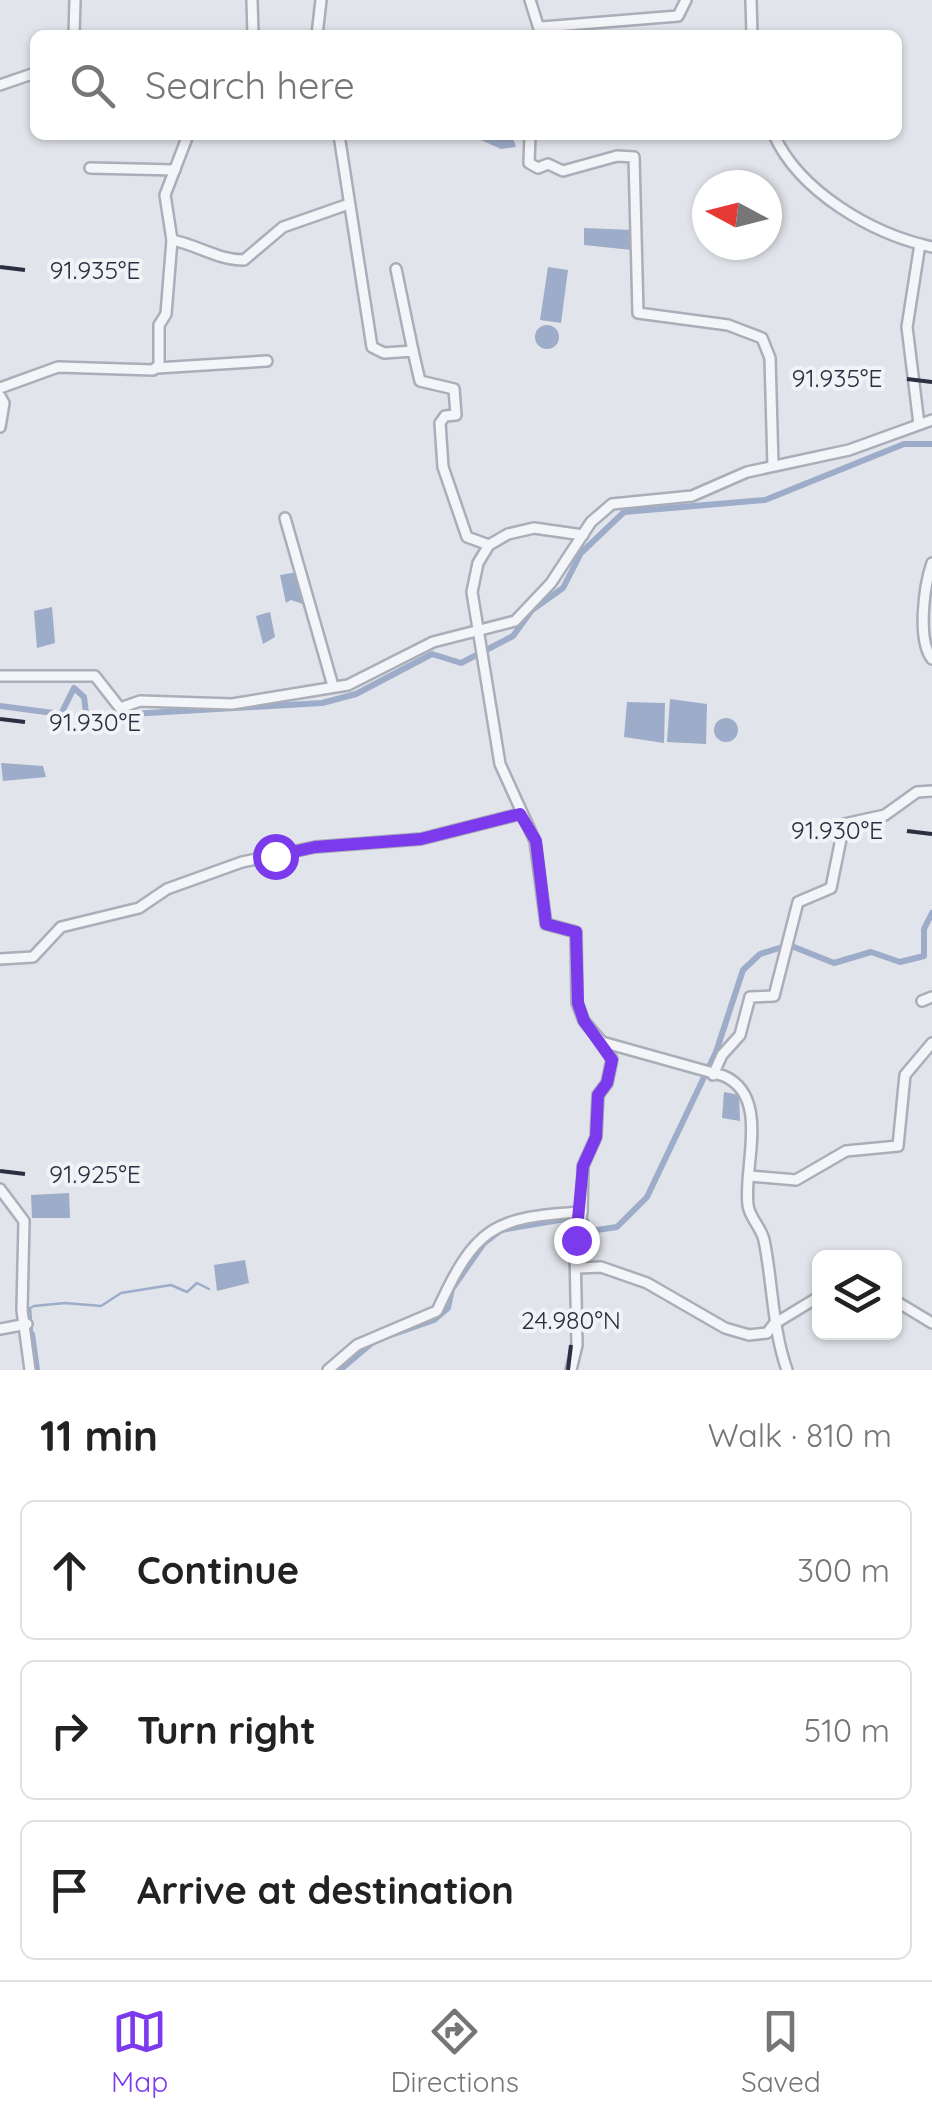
<!DOCTYPE html>
<meta charset="utf-8">
<style>
body{margin:0;font-family:Quicksand,sans-serif;background:#f6f6f6;color:#222}
.controls{position:absolute;right:30px;bottom:30px;display:grid;overflow:hidden;border-radius:15px;box-shadow:0 2px 8px #0004}
.controls button{width:90px;height:90px;display:grid;place-items:center;padding:0;border:0;border-bottom:2px solid #e0e0e0;background:#fff;color:#222;font:50px sans-serif}
.compass{position:absolute;left:692px;top:170px;width:90px;height:90px;border-radius:50%;background:#fff;box-shadow:0 2px 8px #0004;rotate:277deg}
.stop{position:absolute;width:30px;height:30px;margin:-22px;border:8px solid #7c3aed;border-radius:50%;background:#fff}
.stop.end{background:#7c3aed;border-color:#fff;box-shadow:0 2px 10px #0008}
.list{margin:0;padding:0;list-style:none}
h2{display:flex;justify-content:space-between;align-items:center;height:130px;margin:0;padding:0 40px;font-size:42px}
h2 small{font-size:32px;font-weight:400;color:#767676}
.list li{display:grid;grid-template-columns:65px 1fr auto;gap:30px;align-items:center;box-sizing:border-box;height:140px;margin:0 20px 20px;padding:0 20px;border:2px solid #e0e0e0;border-radius:15px}
.list b{display:block;font-size:38px;white-space:nowrap}
.list em{font-size:32px;font-style:normal;color:#767676}
.icon{flex:none;width:55px;height:55px;fill:none;stroke:currentColor;stroke-width:2;stroke-linecap:round;stroke-linejoin:round}
.map{position:relative;flex:none;width:932px;height:1370px;overflow:hidden}
.search{position:absolute;background:#fff;box-shadow:0 2px 8px #0004;left:30px;right:30px;top:30px;height:110px;display:flex;align-items:center;gap:25px;box-sizing:border-box;padding:0 35px;border-radius:15px;color:#767676;font-size:38px}
.sheet{height:610px;background:#fff}
nav{display:flex;justify-content:space-around;align-items:center;box-sizing:border-box;height:140px;border-top:2px solid #e0e0e0;background:#fff;font-size:28px;color:#767676}
nav a{display:grid;justify-items:center;gap:5px}
nav .on{color:#7c3aed}
.map>svg:first-child{display:block}
.water{fill:#9dacc9}
.lines{fill:none;stroke-linecap:round;stroke-linejoin:round}
.stream{stroke:#9dacc9;stroke-width:2.5}
.canal{stroke:#9dacc9;stroke-width:6}
.minor-casing{stroke:#aaaeb8;stroke-width:14}
.minor{stroke:#f4f5f8;stroke-width:9}
.route{stroke:#7c3aed;stroke-width:12}
.ticks{fill:none;stroke:#2a2f42;stroke-width:4}
.ticks-label{font-size:25px;text-anchor:middle;fill:#2a2f42;stroke:#f1f3f7;stroke-width:8;stroke-linejoin:round;paint-order:stroke}
</style>
<div class="map">
<svg width="932" height="1370" viewBox="0 0 932 1370">
<rect width="100%" height="100%" fill="#e1e4ea"/>
<!-- water -->
<g class="water">
<polygon points="483,135 512,135 516,147 501,149 481,140"/>
<polygon points="584,228 633,230 632,250 584,245"/>
<polygon points="548,267 568,270 561,323 540,320"/>
<circle cx="547" cy="337" r="12"/>
<polygon points="298,572 306,605 291,600 286,603 280,575"/>
<polygon points="52,607 55,643 37,648 34,611"/>
<polygon points="270,612 275,637 263,644 256,616"/>
<polygon points="670,699 707,704 706,744 667,742"/>
<polygon points="627,702 665,703 664,743 624,737"/>
<circle cx="726" cy="730" r="12"/>
<polygon points="1,763 43,766 46,777 3,781"/>
<polygon points="724,1092 739,1095 740,1121 722,1118"/>
<polygon points="69,1193 70,1218 32,1218 31,1195"/>
<polygon points="245,1260 249,1283 217,1291 214,1265"/>
</g>
<g class="lines">
<!-- stream -->
<polyline class="stream" points="32,1334 30,1308 34,1306 65,1303 101,1306 121,1293 171,1285 187,1292 197,1283 209,1289"/>
<!-- canal -->
<g class="canal">
<polyline points="0,706 61,714 74,688 84,697 86,713 96,716 322,703 356,694 432,654 461,663 513,636 532,610 563,588 581,553 624,512 765,500 904,444 932,444"/>
<polyline points="586,1220 590,1231 617,1227 647,1197 716,1052 743,970 760,954 789,945 834,963 871,952 900,962 924,956 924,929 932,913"/>
<polyline points="32,1334 37,1370"/>
<polyline points="394,1334 434,1320 448,1308 452,1289 484,1243 501,1230 577,1217"/>
<polyline points="340,1370 373,1342"/>
</g>
<!-- minor casing -->
<g class="minor-casing">
<g id="minor">
<polyline points="252,0 253,35"/>
<polyline points="530,0 541,35"/>
<polyline points="751,0 752,35"/>
<polyline points="542,27 678,16 686,0"/>
<polyline points="74,35 75,0"/>
<polyline points="317,35 321,0"/>
<polyline points="0,85 35,73"/>
<polyline points="339,135 372,347 384,353 413,351 420,381 454,389 456,415 445,416 440,423 443,467 467,537 489,545"/>
<polyline points="530,135 529,163 538,168 548,164 563,171 617,156 634,157 638,313 728,325 762,338 770,358 773,466"/>
<path d="M774,135C800,192 872,234 932,247"/>
<polyline points="90,168 175,170"/>
<path d="M172,240C198,245 217,260 244,260L283,227L346,205"/>
<polyline points="396,269 413,351"/>
<polyline points="157,368 267,361"/>
<polyline points="0,388 58,367 153,370 159,365 159,325 166,314 172,240 165,195 188,135"/>
<polyline points="0,396 4,403 0,427"/>
<polyline points="919,424 907,327 920,244"/>
<polyline points="285,518 333,686"/>
<path d="M583,535L534,528L508,534L489,545L478,563L472,592L500,764L535,841L546,924L576,932L577,1003L584,1021L602,1042L724,1076C771,1097 743,1166 748,1205C749,1217 761,1227 764,1240C773,1284 772,1327 787,1370"/>
<path d="M932,563C924,586 917,640 932,659"/>
<polyline points="0,676 95,676 120,708 140,701 232,704 348,685 433,642 515,621 551,583 591,522 612,504 692,496 747,472 849,450 932,420"/>
<polyline points="0,959 33,957 61,927 139,908 167,889 242,862 315,847 421,839 520,814"/>
<polyline points="922,1001 932,997"/>
<polyline points="713,1075 722,1055 740,1035 750,997 774,996 798,902 831,888 844,824 885,815 917,792 932,791"/>
<polyline points="750,1176 796,1180 846,1151 898,1146 905,1075 932,1043"/>
<polyline points="0,1189 24,1221 22,1310 30,1370"/>
<polyline points="578,1268 601,1267 647,1283 725,1328 749,1335 767,1333 774,1324 820,1296"/>
<polyline points="894,1300 932,1323"/>
<polyline points="0,1329 27,1324"/>
<path d="M328,1370L357,1345L437,1311C475,1228 492,1217 582,1212L583,1166L596,1137L598,1095L607,1083L612,1059L602,1042"/>
<polyline points="571,1370 577,1345 575,1251 582,1212"/>
</g>
</g>
<!-- minor -->
<use href="#minor" class="minor"/>
</g>
<g class="lines">
<!-- route -->
<polyline class="route" points="275,856 315,847 421,839 520,814 536,841 546,924 576,932 578,1003 584,1021 612,1060 607,1083 598,1095 596,1137 583,1166 576,1240"/>
</g>
<!-- ticks -->
<path class="ticks" d="M0,267L25,270M907,379L932,382M0,719L25,722M907,831L932,834M0,1171L25,1174M568,1370L571,1345"/>
<g class="ticks-label">
<text x="95" y="279">91.935°E</text>
<text x="837" y="387">91.935°E</text>
<text x="95" y="731">91.930°E</text>
<text x="837" y="839">91.930°E</text>
<text x="95" y="1183">91.925°E</text>
<text x="571" y="1329">24.980°N</text>
</g>
</svg>
<div class="controls">
<button><svg class="icon" aria-label="layers" viewBox="0 0 24 24"><path d="M12 4l9 5-9 5-9-5zM3 14l9 5 9-5"/></svg></button>
</div>
<svg class="compass" viewBox="-18 -18 36 36"><path d="M0-13l5 13h-10z" fill="#e53935"/><path d="M0 13l5-13h-10z" fill="#767676"/></svg>
<div class="stop" style="left:275px;top:856px"></div>
<div class="stop end" style="left:576px;top:1240px"></div>
<div class="search"><svg class="icon" aria-label="search" viewBox="0 0 24 24"><circle cx="10" cy="10" r="6"/><path d="M15 15l6 6"/></svg>Search here</div>
</div>
<section class="sheet">
<h2>11 min<small>Walk · 810 m</small></h2>
<ul class="list">
<li><svg class="icon" aria-label="ahead" viewBox="0 0 24 24"><path d="M12 20V5M6 11l6-6 6 6"/></svg><div><b>Continue</b></div><em>300 m</em></li>
<li><svg class="icon" aria-label="right" viewBox="0 0 24 24"><path d="M7 20v-9h11M14 6l5 5-5 5"/></svg><div><b>Turn right</b></div><em>510 m</em></li>
<li><svg class="icon" aria-label="arrive" viewBox="0 0 24 24"><path d="M6 21V4h12l-3 4 3 4H6"/></svg><div><b>Arrive at destination</b></div></li>
</ul>
</section>
<nav>
<a class="on"><svg class="icon" aria-label="map" viewBox="0 0 24 24"><path d="M3 6l6-2 6 2 6-2v14l-6 2-6-2-6 2zM9 4v14M15 6v14"/></svg>Map</a>
<a><svg class="icon" aria-label="directions" viewBox="0 0 24 24"><path d="M12 3l9 9-9 9-9-9zM9 14v-3h6M13 9l2 2-2 2"/></svg>Directions</a>
<a><svg class="icon" aria-label="saved" viewBox="0 0 24 24"><path d="M7 4h10v16l-5-4-5 4z"/></svg>Saved</a>
</nav>
